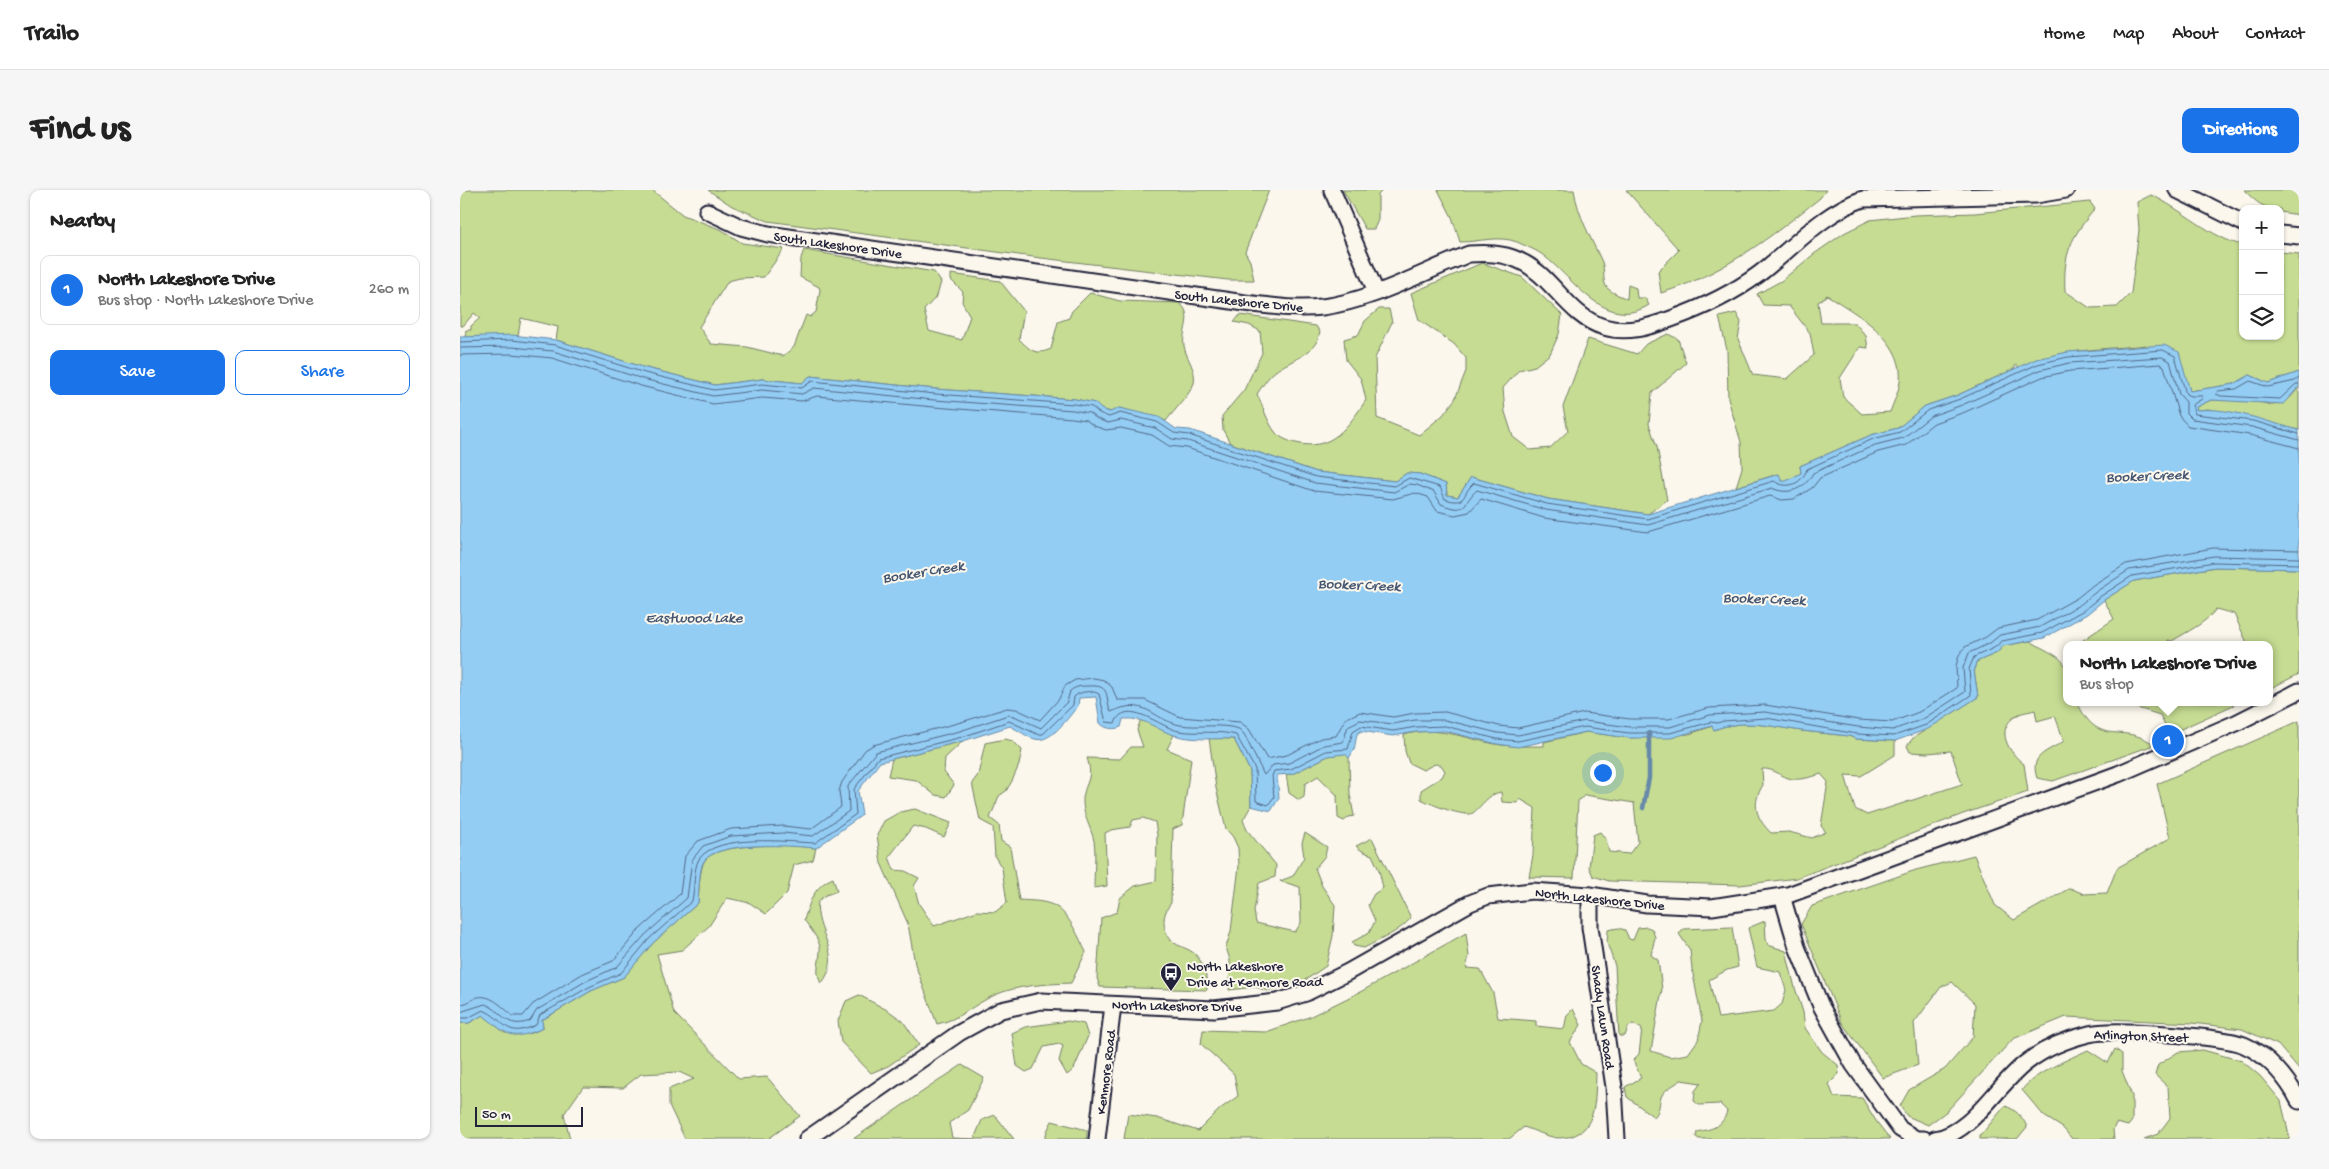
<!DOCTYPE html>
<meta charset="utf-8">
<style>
body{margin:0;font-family:"Gochi Hand",sans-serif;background:#f6f6f6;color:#222}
.controls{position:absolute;right:15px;top:15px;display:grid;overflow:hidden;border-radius:10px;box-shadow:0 1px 4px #0004}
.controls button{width:45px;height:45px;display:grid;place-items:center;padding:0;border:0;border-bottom:1px solid #e0e0e0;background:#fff;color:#222;font:25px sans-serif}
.scale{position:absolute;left:15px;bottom:12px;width:108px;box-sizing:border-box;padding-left:5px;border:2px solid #22223b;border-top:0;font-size:14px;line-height:18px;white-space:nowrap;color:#22223b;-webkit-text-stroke:4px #fbf7ec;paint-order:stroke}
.you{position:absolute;left:1142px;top:582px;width:18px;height:18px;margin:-12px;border:4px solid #fff;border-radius:50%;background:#1a73e8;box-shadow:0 0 0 8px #1a73e833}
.badge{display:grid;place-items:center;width:32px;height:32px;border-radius:50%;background:#1a73e8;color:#fff;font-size:16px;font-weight:700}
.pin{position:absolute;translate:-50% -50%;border:2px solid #fff;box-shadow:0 1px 5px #0006}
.popup{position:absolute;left:1603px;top:451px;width:210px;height:65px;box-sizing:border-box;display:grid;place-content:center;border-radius:10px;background:#fff;filter:drop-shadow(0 1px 4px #0005);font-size:16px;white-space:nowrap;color:#767676}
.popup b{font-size:19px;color:#222}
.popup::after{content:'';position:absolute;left:50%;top:100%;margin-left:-10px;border:10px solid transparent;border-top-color:#fff}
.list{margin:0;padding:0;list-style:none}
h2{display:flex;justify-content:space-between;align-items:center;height:65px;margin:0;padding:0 20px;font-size:21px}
h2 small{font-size:16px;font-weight:400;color:#767676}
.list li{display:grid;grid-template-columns:32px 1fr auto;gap:15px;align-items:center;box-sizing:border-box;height:70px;margin:0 10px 10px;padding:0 10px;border:1px solid #e0e0e0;border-radius:10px}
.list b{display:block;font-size:19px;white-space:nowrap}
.list p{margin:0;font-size:16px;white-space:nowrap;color:#767676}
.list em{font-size:16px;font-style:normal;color:#767676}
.actions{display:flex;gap:10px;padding:15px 20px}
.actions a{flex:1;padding:11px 0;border:1px solid #1a73e8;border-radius:10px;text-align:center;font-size:18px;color:#1a73e8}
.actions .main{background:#1a73e8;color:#fff}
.icon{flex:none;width:28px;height:28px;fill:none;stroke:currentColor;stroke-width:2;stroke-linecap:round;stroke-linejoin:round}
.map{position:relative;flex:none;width:1839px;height:949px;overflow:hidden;border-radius:10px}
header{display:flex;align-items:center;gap:30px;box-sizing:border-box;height:70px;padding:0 25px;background:#fff;border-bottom:1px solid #e0e0e0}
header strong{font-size:24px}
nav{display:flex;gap:28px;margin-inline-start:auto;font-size:18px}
.intro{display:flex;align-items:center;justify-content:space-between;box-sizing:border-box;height:120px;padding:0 30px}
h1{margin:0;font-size:35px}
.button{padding:12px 22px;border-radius:10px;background:#1a73e8;color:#fff;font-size:18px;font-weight:700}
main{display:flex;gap:30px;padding:0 30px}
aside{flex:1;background:#fff;border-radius:10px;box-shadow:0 1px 4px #0004}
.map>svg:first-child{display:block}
.green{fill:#c6dc92;stroke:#747f66;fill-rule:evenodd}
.water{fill:#94cdf4;stroke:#6689aa}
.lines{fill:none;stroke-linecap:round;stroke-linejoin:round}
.shore{stroke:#506685;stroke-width:1}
.stream{stroke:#6689aa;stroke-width:4.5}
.street-casing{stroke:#22223b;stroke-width:19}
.street{stroke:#fbf7ec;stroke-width:15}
.labels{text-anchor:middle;stroke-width:4;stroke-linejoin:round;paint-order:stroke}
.street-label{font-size:14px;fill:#22223b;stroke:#fbf7ec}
.poi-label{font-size:14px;fill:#22223b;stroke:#fbf7ec;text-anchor:start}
.water-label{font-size:15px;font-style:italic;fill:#445572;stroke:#fbf7ec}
</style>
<header>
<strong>Trailo</strong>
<nav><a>Home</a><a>Map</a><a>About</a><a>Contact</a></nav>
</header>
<div class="intro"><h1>Find us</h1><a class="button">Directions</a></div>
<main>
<aside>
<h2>Nearby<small></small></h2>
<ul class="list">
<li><span class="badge">1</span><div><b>North Lakeshore Drive</b><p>Bus stop · North Lakeshore Drive</p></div><em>260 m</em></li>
</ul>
<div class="actions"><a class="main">Save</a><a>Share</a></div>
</aside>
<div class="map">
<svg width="1839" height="949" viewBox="0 0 1839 949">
<rect width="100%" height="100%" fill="#fbf7ec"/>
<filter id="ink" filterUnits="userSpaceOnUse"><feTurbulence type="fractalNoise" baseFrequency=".02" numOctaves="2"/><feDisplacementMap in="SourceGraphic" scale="10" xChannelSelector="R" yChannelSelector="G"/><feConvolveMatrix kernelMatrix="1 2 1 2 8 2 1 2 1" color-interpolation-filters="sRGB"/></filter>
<g filter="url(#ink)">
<!-- green -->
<g class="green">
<path d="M0,0H192L223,25L262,40L282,53L324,59L304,87L280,88L268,91L239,137L251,154L287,157L323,166L334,157L346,125L350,127L356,122L360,100L359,97L340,87L341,68L344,60L474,82L481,92L477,106L464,120L469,141L502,150L510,126L502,112L503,102L491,90V84L540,91L564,121L559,149C570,160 575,166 591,159L598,132L609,128L612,121L630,103L660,111L719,113C735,124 721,141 724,156C726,168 737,180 734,193C731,203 713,222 706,231L659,218L651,222L641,219L635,213L615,209L475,199L350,186L342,193L302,189L255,195L186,178L96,150L98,137L61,128L58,146L5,147L6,140H11V136L20,128L14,123L3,136H0Z"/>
<polygon points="248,0 809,0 785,62 790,71 794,90 768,90 581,68 308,31 272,16"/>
<polygon points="883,0 923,0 918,5 918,30 914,39 905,39"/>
<path d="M978,0H1114C1118,26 1131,48 1142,72C1145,80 1142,91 1147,98C1152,103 1161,106 1167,109L1168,95L1176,98L1177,108H1185L1189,115C1146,142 1113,88 1084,66C1077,60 1065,56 1057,52C1039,45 1019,52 1000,52L992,27Z"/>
<path d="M1166,0H1366L1360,8C1311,47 1262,85 1201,103L1198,81L1219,60Z"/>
<path d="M1784,0H1839V25L1820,22V19C1803,19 1796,12 1784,0Z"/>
<path d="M1691,5C1719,17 1754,50 1783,55V146H1820V62L1839,64V182L1808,193L1790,185L1775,194L1730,201L1728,195L1686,155C1643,160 1599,158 1559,177L1556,175L1554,179L1498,205L1465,216L1438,238L1411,245L1340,276L1341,283L1326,292L1322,291L1318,284L1276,297L1282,278L1281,252L1268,209L1267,160L1259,127L1276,123L1281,132L1278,149L1293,185L1327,189L1354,165L1350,143L1329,116L1303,115L1297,104L1321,91L1354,64L1384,43L1410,30L1455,25L1515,23L1630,12L1635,19C1611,47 1603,63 1605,101L1630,118L1657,117L1671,103L1679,40L1677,12ZM1367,105C1398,125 1449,152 1439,197C1437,205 1433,214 1430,222L1402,224L1383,207L1380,188L1400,157L1408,158L1406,146L1395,133H1361L1358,112Z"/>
<path d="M1022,73L1062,87L1102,125L1099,144L1090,164L1075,176L1059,180L1043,198L1045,222L1053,247L1070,260L1090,258L1108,241L1103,217L1128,149L1177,164L1186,154L1208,144L1218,149L1226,173L1192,203L1189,234L1197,257L1207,310L1188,324L1088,309L1011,287L998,307L987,305L986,294L960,284L947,283L935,291L857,282L770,253L763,240L762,226L784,200L802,163L800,141L789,135L774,132L780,125L856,136L860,142C855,168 827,169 811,185C806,190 801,198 797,204C803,216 807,232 816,243C819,247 830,252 836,253C871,262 888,237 906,210L901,189L886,170L884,149L898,145L905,131L919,119H929L932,132L915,168L917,228L959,245L983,225L995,209L1006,181V168L994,154L959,130L951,103Z"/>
<polygon points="1839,197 1839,240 1748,219 1737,220 1736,217 1751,210 1794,211 1812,215 1831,207"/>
<path d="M1755,377L1839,379V484L1809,499V455H1788L1774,424L1756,419C1745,434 1728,441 1712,451L1708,450V455H1619L1623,450L1654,429L1644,410L1674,391Z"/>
<path d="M1570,451C1610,474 1607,466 1607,512H1617C1639,559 1659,532 1692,553L1691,556L1593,591L1577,588C1569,564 1588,562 1604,551L1595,526L1577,531L1575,520C1569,522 1561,522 1556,526C1534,539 1549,563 1564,574L1568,602L1503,624L1337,688L1280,695L1149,691L1133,686L1129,677L1133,645L1140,642L1146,649L1149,662L1169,664L1178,652L1174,613L1125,605L1118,611L1114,688L1069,687L1073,665L1075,618L1060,609L1058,613L1042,612L1041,602C1028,604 1023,615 1013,623C1005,628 970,614 961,609V600L982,587L985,581L981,575L975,574L963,580L949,573L945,561L944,545C976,535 1004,548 1035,554C1051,557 1069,556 1084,556V552L1126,542L1169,548L1229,544L1253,536L1254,540C1283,528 1313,537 1342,541C1358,543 1373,544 1389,546L1396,549L1435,551V565L1401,586L1385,585L1395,619L1407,625L1502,594L1491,561L1467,563L1450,562L1447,556L1453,548L1518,507L1514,480L1516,472L1537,463L1543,456ZM1302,579C1314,578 1321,587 1332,589C1341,590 1352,587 1361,584L1368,592L1361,636L1366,642L1352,648L1329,642L1311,643C1296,628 1291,614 1303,595Z"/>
<polygon points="1670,512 1780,512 1710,544 1700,525 1671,516"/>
<path d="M681,529L714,545L707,559L731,569L722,635L713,639L711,713C702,724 701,739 712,751C718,757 729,758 735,764C745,775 747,787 747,800L640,797L637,788L641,728L657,722L660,708L675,696L696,691L697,645L695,632L683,628L673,630L670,637L651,640L645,643L647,696L634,698C634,683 636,665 634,651C631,637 622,624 623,609C625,591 634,590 627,568L660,569L671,557H683L677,540Z"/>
<polygon points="1839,531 1839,880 1818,855 1782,839 1732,833 1606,827 1553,849 1487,921 1468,935 1447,926 1440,916 1449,900 1485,879 1513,847 1515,814 1492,792 1481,797 1454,833 1458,875 1423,888 1382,833 1341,734 1352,716 1456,680 1514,665 1535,715 1554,730 1610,698 1624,704 1647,703 1657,678 1710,648 1697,594"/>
<polygon points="749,548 774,549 790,581 791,616 783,630 787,640 816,675 815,687 799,693 794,721 796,733 835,742 841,733 840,697 820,691 833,686 844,667 842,653 845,643 867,657 865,666 855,678 862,696 875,715 873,746 866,776 847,789 807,801 796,797 769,800 770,770 766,757 771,741 779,676 778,658 773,647 766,639 756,598"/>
<path d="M545,549L553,551L562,560L559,575L552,591L546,601L539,606L530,628L539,635L541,651L550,657L559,710C571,711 587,710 598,718C611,728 619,748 626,762L611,793C586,794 558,795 535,805C514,814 499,830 477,834L455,774L448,734L421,673L417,645L424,631L440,622L455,619L491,633L484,647L466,639L453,636L429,667L434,680L445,681L459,688L454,696L459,714L474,736L517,721L535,722L547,713L542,678L535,667L533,637L520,630L512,593L518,585L525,553Z"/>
<polygon points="503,551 485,568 484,582 494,595 486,607 475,605 456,590 428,586 432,569"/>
<polygon points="885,563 889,568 890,604 894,626 889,627 884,631 878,628 877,605 858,586 845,594 844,607 839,610 829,603 826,584 832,584 868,566"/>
<path d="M912,648L951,728C939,742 921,749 904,758L894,756L892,752L909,743L915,731L908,715L914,704L923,698L919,680L912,665L902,661L896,656Z"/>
<path d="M323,655L356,658L353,670L334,675L327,703L306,724L290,713L267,708L249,736L222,760L197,764L214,823L279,889L307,887L340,926L308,949H225L209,915V899L234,889L219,882L181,884L163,898L123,897L104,924L110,949H0V833H9L23,825L45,843H72L83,838L82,830L131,801L164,787L193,753L238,713C239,701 239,686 243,674C249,654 306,656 323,655Z"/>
<path d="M373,688L377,701L366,705L358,711C353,741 386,764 361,794C355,779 359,777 360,762C362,752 350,738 344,730C350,711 354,696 373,688Z"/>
<path d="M1305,731L1306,749L1308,755L1326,761L1335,798L1343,822L1345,838L1362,862L1378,875L1379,884L1369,894L1374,907L1402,908L1416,931L1430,949H1239L1236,947L1237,942C1252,939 1263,937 1267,921L1260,914L1239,915L1234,911L1235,901L1241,893L1221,890C1216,894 1205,899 1202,905C1198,913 1201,920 1194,927L1167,907L1165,897L1181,888L1173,870L1179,864L1182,839L1173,834L1168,837L1165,846H1159L1155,776L1147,753L1148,740L1158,738L1165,740L1169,749L1173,750L1178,738L1187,737L1192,739L1195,747L1191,765L1198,770L1202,799L1191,861L1210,867L1228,864L1238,850L1242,831L1232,779L1230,760L1219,744L1223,739L1272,737L1278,777L1267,780L1249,790L1258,828L1314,821L1322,814L1326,800L1320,782L1297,777L1288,738Z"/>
<path d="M1006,743L1009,766L1006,778L1020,779L1033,803L1038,828L1076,831V836L1104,839L1107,825L1113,819L1121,835L1110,852L1121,874L1136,883C1135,910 1138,949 1097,948C1086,946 1075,941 1064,937L1049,949H664L668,924L697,928L738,941L760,919L778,906L774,884L741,854L743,840L806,842L849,827L902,801Z"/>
<polygon points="399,805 429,821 443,831 459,855 428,876 411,883 381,852 378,831 386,811"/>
<polygon points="608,831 624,834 628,846 614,879 607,885 599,871 603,856 599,854 584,857 573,879 566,882 557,876 552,843 565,837"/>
<path d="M1655,859L1662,864V881L1672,906V931L1668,936L1656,933L1653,940L1654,949H1612L1603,938L1584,926L1562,900C1574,883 1609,869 1628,860L1648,873Z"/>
<polygon points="1743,860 1782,871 1800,886 1821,911 1830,949 1684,949 1698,944 1710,928 1708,897 1695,885 1698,875 1718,862"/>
<polygon points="502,875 524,888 508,920 489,933 492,948 514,949 522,930 535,925 554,949 393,949"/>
<path d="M1545,916C1555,919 1563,927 1567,937L1557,949H1520V946Z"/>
<polygon points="592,931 627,940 627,949 585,949 587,941"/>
</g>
<!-- water -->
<path class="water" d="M52,145L96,150L186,178L255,195L302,189L342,193L350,186L475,199L615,209L635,213L641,219L650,222L659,218L699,227L716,239L730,240L857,282L935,291L947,283L960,284L986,294L987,305L998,307L1011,287L1088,309L1188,324L1319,284L1322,291H1326L1341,283L1340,276L1411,245L1438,238L1465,216L1498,205L1576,169L1608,162L1704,155L1719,162L1730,201L1774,194L1790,185L1808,193L1839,182V197L1823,214L1751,210L1736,217L1737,220C1772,217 1806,232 1839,240V379L1755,377L1674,391L1644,410L1627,424L1584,448L1543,456L1537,463L1516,472L1514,480L1518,507L1468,539L1435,551L1396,549L1389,546C1373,544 1358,543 1342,541C1313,537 1283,528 1254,540L1252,536L1211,548H1169L1126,542L1058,557L1037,554L985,541L956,542L933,546L901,541L897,544L894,560L889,568L885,564L868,566L832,584L817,585L819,608L811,621L791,616L790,581L774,549C755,548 733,551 714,545C694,539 686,527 663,529L661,537C654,540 645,539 640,533L636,507L619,508L618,516C609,526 591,554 575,549C567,547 558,540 550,536L503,551L420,572L398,601L402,625L356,658C333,656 259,650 244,671C239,678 239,703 238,713L193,753L164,787L131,801L82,830L83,838C52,852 47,845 23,825L9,833H0V147Z"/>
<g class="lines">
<!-- shore -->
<g class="shore">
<path d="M0,152L52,150L95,155L185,183L254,200L302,194L342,198L352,191L475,204L614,214L632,217L639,223L649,227L660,223L697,232L714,243L729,245L856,287L935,296L949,288L980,297L985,309C1008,316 1001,304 1014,293L1087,314L1188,329L1314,291C1327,300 1342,294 1347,279L1413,249L1440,242L1468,220L1500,209L1578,174L1608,167L1703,160L1715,166L1726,204L1730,206H1743L1742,209L1732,215L1735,224L1793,231L1839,244"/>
<path d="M0,158L52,157L93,161L183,189L253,206L302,200L342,204L354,198L474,210L613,220L629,223L637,229L648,233L661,230L695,238L712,249L728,251L855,293L934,302L950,294L957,295L974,302L981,314C1008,325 1002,313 1017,300L1086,320L1188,335L1312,298C1328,306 1345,299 1353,283L1415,255L1443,248L1471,226L1502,215L1580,180L1609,173L1702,167L1710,171L1719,204L1726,212V223L1732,229L1792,237L1839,250"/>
<polyline points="0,165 52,164 92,168 181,196 253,214 302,208 342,211 357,206 474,217 612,228 626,230 634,236 646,240 661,238 692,245 709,256 727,258 854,301 933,309 955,303 968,307 977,321 995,325 1009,322 1021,309 1084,328 1188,342 1310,306 1322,310 1334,309 1352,298 1360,288 1418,262 1446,255 1474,233 1505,222 1582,187 1610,181 1700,174 1704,176 1719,226 1728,236 1790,245 1839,258"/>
<polyline points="1839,188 1835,191 1808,197 1790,191 1776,199 1758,201 1756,204 1761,206 1820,209 1836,194 1839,194"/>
<path d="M0,814C6,814 10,811 15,808C30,802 42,817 53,826H63L73,814L122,784L153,771L179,740L220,704L225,666L238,651L271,639L323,636L351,639L381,617L379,601L382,592L405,560L413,555L498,533L547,518L556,519L580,530L599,509L605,496L615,490L634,488L644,490L652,497L657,510H685L720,527L780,532L789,539L807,569L827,565L861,548L876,546L885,529L900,522L933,527L955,523L985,522L1039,536L1058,538L1124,523L1170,529H1209L1249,518L1305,515L1399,530L1432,532L1459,522L1497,498L1496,476L1499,465L1505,457L1526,447L1538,438L1577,430L1617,408L1633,395L1666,374L1753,358L1839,360"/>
<path d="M0,822L25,814C44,821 45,840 70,831L77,820L126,791L157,777L185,745L227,708L232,670L243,656L271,646L323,643L353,646L389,621L388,596L416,562L500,541L548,525L554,526L581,538L607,512L610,501C616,496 622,496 629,496C653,494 644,510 651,522C686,506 691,529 720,535C739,538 761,533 779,539L784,544L804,585L813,575L829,573L864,555L883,552L888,536L900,530L933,534L955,530H985L1038,543L1058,545L1125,531L1170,537H1210L1250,525L1305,522L1398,537L1433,540L1463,529L1505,502L1503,478L1509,463L1530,453L1540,445L1580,437L1621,414L1637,401L1669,380L1754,366L1839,368"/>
<path d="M0,828H8L23,820C46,829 44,850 76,835L80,825L129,797L161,783L189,749L232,711C235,699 233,679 239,669C257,643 328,652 355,653L396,624L394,599L418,568L502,547L549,531L577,544H583L613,515L614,507C619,501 633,500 639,504L646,532L655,533C666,506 701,538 719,541C737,544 758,540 776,545L795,579L796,611L808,615L814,607L812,586L814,581L831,579L866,561L888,559L893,541L901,536L933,541L956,537L985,536L1037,549L1058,551L1125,537L1169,543H1210L1251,532L1257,533L1264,531L1306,528L1397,544L1434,546L1466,535L1511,505L1509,479L1514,467L1534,458L1542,451L1582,443L1624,420L1641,406L1672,386L1754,372L1839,374"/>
</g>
<!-- stream -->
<polyline class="stream" points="1183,618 1189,588 1189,543"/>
<!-- street casing -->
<g class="street-casing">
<g id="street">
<polyline points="872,0 916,102"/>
<polyline points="1717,0 1783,33"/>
<path d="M247,21L281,37L308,44L785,113C811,116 836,120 862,117C911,111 963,82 1009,64C1026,63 1042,63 1058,70C1092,84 1107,126 1144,137C1167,144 1189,137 1211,129C1242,118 1272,104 1299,84C1333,58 1361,24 1403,9L1576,5L1606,0"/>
<polyline points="1820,44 1839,46"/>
<polyline points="1130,705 1130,737 1154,897 1157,949"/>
<polyline points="1322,706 1337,757 1361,816 1393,874 1440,939 1456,949 1464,949"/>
<polyline points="347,949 499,843 541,820 581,811 754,819 817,812 846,803 888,782 1010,713 1028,706 1072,701 1130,705 1187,714 1252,717 1328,705 1658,584 1776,533 1839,501"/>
<polyline points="637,949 653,815"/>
<path d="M1475,949C1513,943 1537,894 1567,872C1584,859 1608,849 1629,844C1651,838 1762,846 1784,855C1808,865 1827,888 1839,911"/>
</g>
</g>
<!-- street -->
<use href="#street" class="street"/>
</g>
</g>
<!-- icons -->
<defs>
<g id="bus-pin" transform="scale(1.125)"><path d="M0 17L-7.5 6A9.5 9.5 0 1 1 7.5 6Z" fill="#22223b" stroke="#fbf7ec"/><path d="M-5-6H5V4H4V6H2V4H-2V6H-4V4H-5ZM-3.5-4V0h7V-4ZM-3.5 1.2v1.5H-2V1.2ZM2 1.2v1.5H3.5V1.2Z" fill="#fff"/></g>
</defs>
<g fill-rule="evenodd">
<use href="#bus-pin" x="711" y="783"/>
</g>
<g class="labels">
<!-- street labels -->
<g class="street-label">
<text transform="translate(378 54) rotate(8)" y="5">South Lakeshore Drive</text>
<text transform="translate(779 110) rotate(6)" y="5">South Lakeshore Drive</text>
<text transform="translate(1140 708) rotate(6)" y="5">North Lakeshore Drive</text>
<text transform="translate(717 815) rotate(1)" y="5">North Lakeshore Drive</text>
<text transform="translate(1144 827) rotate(82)" y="5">Shady Lawn Road</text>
<text transform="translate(1681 845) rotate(2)" y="5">Arlington Street</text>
<text transform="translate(645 882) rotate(-83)" y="5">Kenmore Road</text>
</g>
<!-- poi labels -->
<g class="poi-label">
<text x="727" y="780">North Lakeshore<tspan x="727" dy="16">Drive at Kenmore Road</tspan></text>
</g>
<!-- water labels -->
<g class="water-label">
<text transform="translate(1687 285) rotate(-2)" y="5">Booker Creek</text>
<text transform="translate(463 381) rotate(-9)" y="5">Booker Creek</text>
<text transform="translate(899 394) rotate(2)" y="5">Booker Creek</text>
<text transform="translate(1304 408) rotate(2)" y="5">Booker Creek</text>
<text x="234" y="432">Eastwood Lake</text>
</g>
</g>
</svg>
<div class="controls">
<button>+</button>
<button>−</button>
<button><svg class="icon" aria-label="layers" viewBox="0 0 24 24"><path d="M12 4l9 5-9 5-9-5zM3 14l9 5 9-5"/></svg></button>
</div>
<div class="scale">50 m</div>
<div class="you"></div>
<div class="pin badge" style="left:1708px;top:551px">1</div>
<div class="popup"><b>North Lakeshore Drive</b>Bus stop</div>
</div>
</main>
